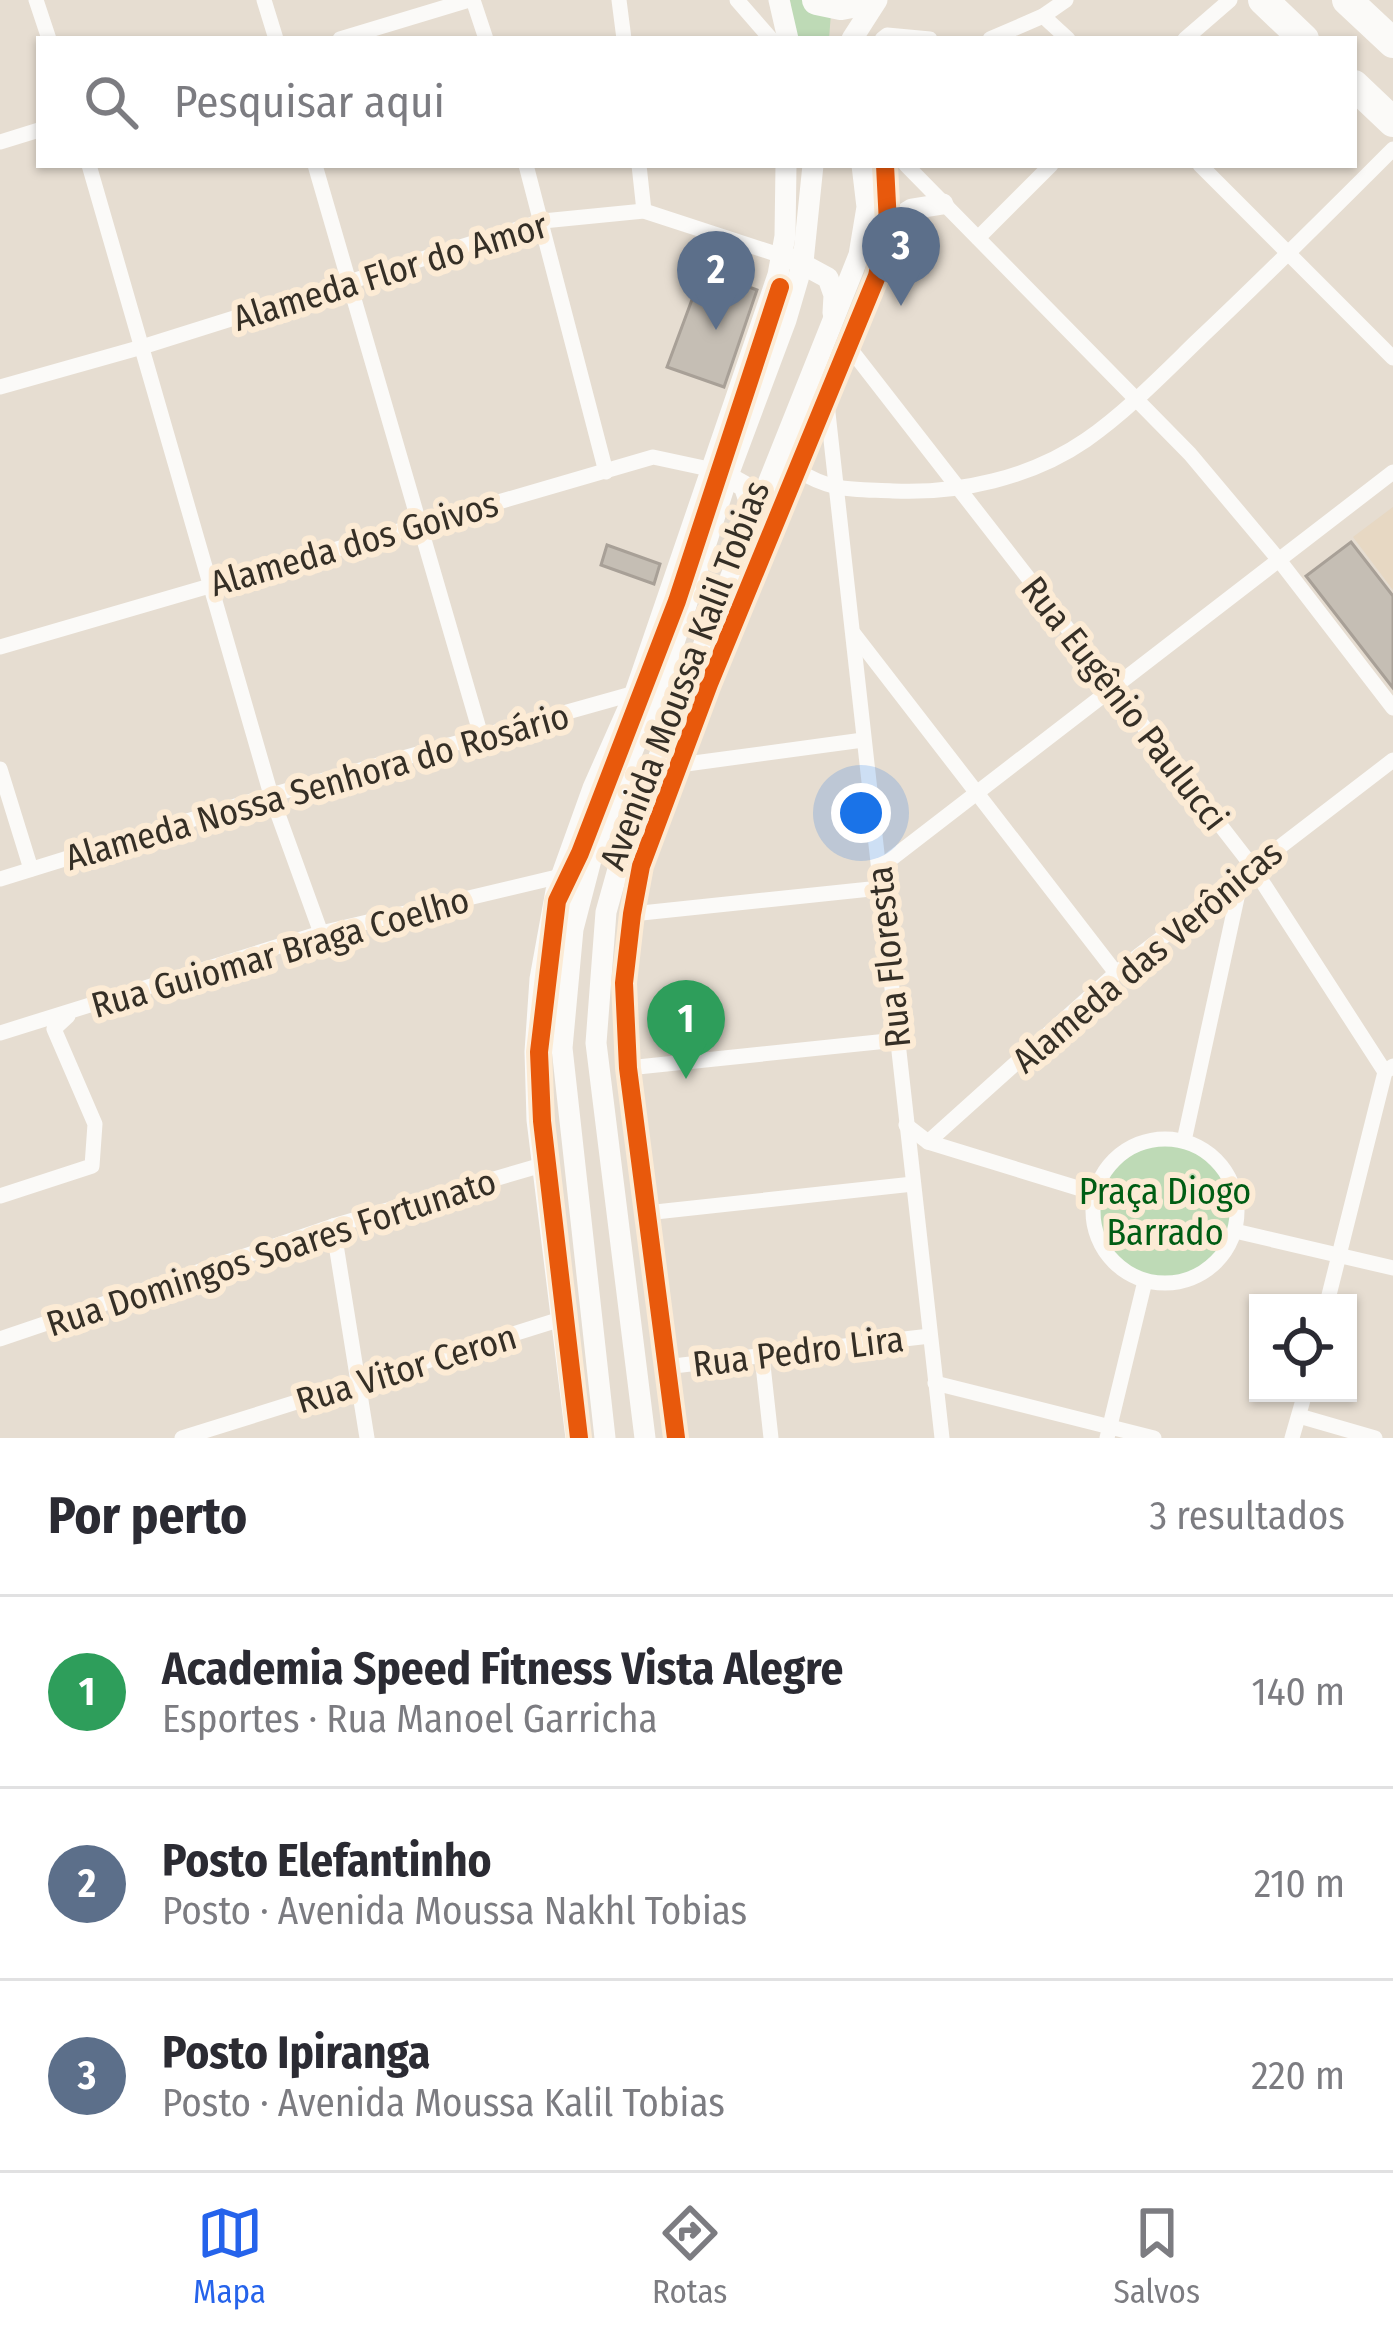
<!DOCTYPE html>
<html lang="pt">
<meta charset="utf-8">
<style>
body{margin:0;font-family:"Fira Sans Condensed",sans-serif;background:#f2f2f3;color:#2b2b33}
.controls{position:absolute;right:36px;bottom:36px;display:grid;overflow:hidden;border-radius:0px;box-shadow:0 3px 9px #0004}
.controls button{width:108px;height:108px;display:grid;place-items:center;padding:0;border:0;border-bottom:3px solid #e1e1e2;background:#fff;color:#2b2b33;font:60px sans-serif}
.you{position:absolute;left:861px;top:813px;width:42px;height:42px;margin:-30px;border:9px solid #fff;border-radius:50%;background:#1a73e8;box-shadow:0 0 0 18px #1a73e833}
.badge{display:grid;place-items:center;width:78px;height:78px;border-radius:50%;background:#2563eb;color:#fff;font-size:39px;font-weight:700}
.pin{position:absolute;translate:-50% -99px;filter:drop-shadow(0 3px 6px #0008)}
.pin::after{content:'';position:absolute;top:63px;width:42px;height:36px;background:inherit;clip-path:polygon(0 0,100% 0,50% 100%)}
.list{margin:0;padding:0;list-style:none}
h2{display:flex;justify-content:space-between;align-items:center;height:156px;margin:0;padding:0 48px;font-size:51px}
h2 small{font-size:39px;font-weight:400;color:#7c7c81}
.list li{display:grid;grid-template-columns:78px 1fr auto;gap:36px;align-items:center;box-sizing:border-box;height:192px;padding:0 48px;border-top:3px solid #e1e1e2}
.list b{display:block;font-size:45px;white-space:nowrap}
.list p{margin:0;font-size:39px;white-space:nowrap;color:#7c7c81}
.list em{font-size:39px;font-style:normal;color:#7c7c81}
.icon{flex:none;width:66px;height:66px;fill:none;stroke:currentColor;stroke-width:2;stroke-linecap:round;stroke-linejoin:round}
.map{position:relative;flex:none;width:1393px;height:1438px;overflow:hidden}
.search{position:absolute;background:#fff;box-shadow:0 3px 9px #0004;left:36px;right:36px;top:36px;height:132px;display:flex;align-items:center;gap:30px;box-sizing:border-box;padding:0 42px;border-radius:0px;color:#7c7c81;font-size:45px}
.sheet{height:732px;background:#fff}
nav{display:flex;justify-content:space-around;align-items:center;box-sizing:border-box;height:168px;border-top:3px solid #e1e1e2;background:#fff;font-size:33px;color:#7c7c81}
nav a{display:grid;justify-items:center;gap:6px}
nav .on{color:#2563eb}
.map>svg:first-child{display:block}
.built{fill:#e7d8c3}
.green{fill:#bedab6}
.building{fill:#c5beb4;stroke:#a8a097;stroke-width:3}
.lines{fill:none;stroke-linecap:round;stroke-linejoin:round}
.street{stroke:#fbfaf8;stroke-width:15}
.secondary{stroke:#fbfaf8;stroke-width:21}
.highway{stroke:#fbfaf8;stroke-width:30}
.cycleway-casing{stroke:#fcebd5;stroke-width:26}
.cycleway{stroke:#e8590c;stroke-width:18}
.labels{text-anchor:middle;stroke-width:12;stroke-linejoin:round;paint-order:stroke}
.street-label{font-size:36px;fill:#352f26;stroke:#fcebd5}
.park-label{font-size:36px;fill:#005d14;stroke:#fcebd5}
</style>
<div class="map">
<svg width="1393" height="1438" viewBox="0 0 1393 1438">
<rect width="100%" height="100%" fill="#e6ddd1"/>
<!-- built -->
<polygon class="built" points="1393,507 1393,590 1353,537"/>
<!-- green -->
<g class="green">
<polygon points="790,0 832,0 829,39 795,39"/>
<circle cx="1165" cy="1211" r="69"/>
</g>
<!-- building -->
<g class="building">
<polygon points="703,270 757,290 724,387 667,367"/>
<polygon points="1351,542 1393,596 1393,688 1306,576"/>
<polygon points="607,545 660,564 654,584 601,565"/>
</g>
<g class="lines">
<!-- street -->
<g class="street">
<polyline points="36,0 49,39"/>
<polyline points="264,0 276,39"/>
<polyline points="473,0 486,39"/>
<polyline points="619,0 624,39"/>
<polyline points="737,0 771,39"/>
<polyline points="1043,16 1068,39"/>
<polyline points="340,39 469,0"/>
<polyline points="882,39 887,35 930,39"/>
<polyline points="990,39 1043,16 1066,0"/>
<polyline points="1185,39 1230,0"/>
<polyline points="0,142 39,130"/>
<polyline points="89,165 271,795 321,933"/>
<polyline points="315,165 482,739"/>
<polyline points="526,165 606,472"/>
<polyline points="639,165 644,211"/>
<polyline points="906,165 1190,454 1279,560 1393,708"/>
<polyline points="1200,165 1393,358"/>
<polyline points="978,238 1051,165"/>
<polyline points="848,346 1252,866 1385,1072"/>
<polyline points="0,387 142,347 543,221 644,211 782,256"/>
<polyline points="827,404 942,1438"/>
<path d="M797,470C832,492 853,489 893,491C958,494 1031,478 1086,440C1126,412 1161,376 1196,342C1263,279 1328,214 1393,149"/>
<polyline points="854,634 1116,973"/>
<polyline points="0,647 653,457 709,469"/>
<polyline points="679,765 863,740"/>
<polyline points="0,769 31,869"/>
<polyline points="878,869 1393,472"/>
<polyline points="0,879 271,795 635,693"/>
<polyline points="632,914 880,888"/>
<polyline points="0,1033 321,933 561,876"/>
<polyline points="628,1068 897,1040"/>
<polyline points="906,1125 928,1142 1116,973 1393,760"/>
<circle cx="1165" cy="1211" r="72"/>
<polyline points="1184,1141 1242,875"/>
<polyline points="928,1142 1094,1193"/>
<polyline points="0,1196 92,1166 95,1124 54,1029 68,1016"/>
<polyline points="646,1213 913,1184"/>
<polyline points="333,1226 367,1438"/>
<polyline points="1235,1231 1393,1268"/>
<polyline points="1327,1303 1385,1072 1393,1066"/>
<polyline points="0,1339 333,1226 542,1165"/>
<polyline points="762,1356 771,1438"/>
<polyline points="665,1367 930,1336"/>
<polyline points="935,1383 1154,1438"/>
<polyline points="1299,1416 1375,1438"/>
<polyline points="182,1438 561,1319"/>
<polyline points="1107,1438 1145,1281"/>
<polyline points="1292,1438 1305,1393"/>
</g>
<!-- secondary -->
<g class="secondary">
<polyline points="779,0 788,39"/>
<polyline points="852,39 877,0"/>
<polyline points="888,224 912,209 943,204"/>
<polyline points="793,259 828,278 834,295 833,313"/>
<polyline points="717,471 744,486 755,518"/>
<polyline points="576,1438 537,1120 535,1052 540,979 556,891 593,788 635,693 778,275 785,236 786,165"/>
<polyline points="605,1438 562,1048 573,929 593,852 670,655 728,475 786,320 803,262 813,165"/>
<polyline points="645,1438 596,1043 606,912 627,837 859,255 867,207 862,165"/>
<polyline points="676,1438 628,1068 624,983 632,914 641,866 709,684 877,276 888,224 885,165"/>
</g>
<!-- highway -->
<g class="highway">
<polyline points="817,0 841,5 867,0"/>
<polyline points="1263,0 1304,39"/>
<polyline points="1347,0 1393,43"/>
<polyline points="1354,85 1393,122"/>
</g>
<!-- cycleway casing -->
<g class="cycleway-casing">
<g id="cycleway">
<polyline points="579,1438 542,1121 539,1052 557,901 580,853 677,601 780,287"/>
<polyline points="676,1438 628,1068 624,983 632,914 641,866 709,684 877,276 888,224 885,165"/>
</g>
</g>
<!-- cycleway -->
<use href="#cycleway" class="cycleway"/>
</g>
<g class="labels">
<!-- street labels -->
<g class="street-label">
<text transform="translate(390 271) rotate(-17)" y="13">Alameda Flor do Amor</text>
<text transform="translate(354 543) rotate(-16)" y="13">Alameda dos Goivos</text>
<text transform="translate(684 675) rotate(-69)" y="13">Avenida Moussa Kalil Tobias</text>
<text transform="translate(1125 703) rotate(52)" y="13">Rua Eugênio Paulucci</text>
<text transform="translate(317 786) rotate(-16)" y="13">Alameda Nossa Senhora do Rosário</text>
<text transform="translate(280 952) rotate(-16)" y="13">Rua Guiomar Braga Coelho</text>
<text transform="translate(1147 956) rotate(-40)" y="13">Alameda das Verônicas</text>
<text transform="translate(888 957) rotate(-96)" y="13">Rua Floresta</text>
<text transform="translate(271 1252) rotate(-18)" y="13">Rua Domingos Soares Fortunato</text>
<text transform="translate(798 1351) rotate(-7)" y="13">Rua Pedro Lira</text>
<text transform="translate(406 1368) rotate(-17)" y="13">Rua Vitor Ceron</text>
</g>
<!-- park labels -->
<g class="park-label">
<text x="1165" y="1204">Praça Diogo<tspan x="1165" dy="41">Barrado</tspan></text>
</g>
</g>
</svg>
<div class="controls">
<button><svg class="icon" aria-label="locate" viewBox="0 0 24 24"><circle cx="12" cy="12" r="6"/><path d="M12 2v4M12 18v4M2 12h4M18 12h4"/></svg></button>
</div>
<div class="you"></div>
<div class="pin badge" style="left:686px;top:1079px;background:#2e9e5b">1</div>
<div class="pin badge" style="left:716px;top:330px;background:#5c6f8a">2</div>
<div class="pin badge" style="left:901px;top:306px;background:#5c6f8a">3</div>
<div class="search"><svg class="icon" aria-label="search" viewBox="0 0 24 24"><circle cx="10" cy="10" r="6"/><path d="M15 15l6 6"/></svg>Pesquisar aqui</div>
</div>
<section class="sheet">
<h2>Por perto<small>3 resultados</small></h2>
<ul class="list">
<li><span class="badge" style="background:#2e9e5b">1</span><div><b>Academia Speed Fitness Vista Alegre</b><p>Esportes · Rua Manoel Garricha</p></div><em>140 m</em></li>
<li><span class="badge" style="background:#5c6f8a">2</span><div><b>Posto Elefantinho</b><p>Posto · Avenida Moussa Nakhl Tobias</p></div><em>210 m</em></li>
<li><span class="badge" style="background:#5c6f8a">3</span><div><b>Posto Ipiranga</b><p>Posto · Avenida Moussa Kalil Tobias</p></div><em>220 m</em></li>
</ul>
</section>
<nav>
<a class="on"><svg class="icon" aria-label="map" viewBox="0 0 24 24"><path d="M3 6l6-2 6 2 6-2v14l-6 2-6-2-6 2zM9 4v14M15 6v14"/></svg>Mapa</a>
<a><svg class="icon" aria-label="directions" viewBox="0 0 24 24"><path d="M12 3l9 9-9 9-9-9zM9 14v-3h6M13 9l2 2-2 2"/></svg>Rotas</a>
<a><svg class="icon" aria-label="saved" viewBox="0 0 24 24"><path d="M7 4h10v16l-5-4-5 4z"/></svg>Salvos</a>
</nav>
